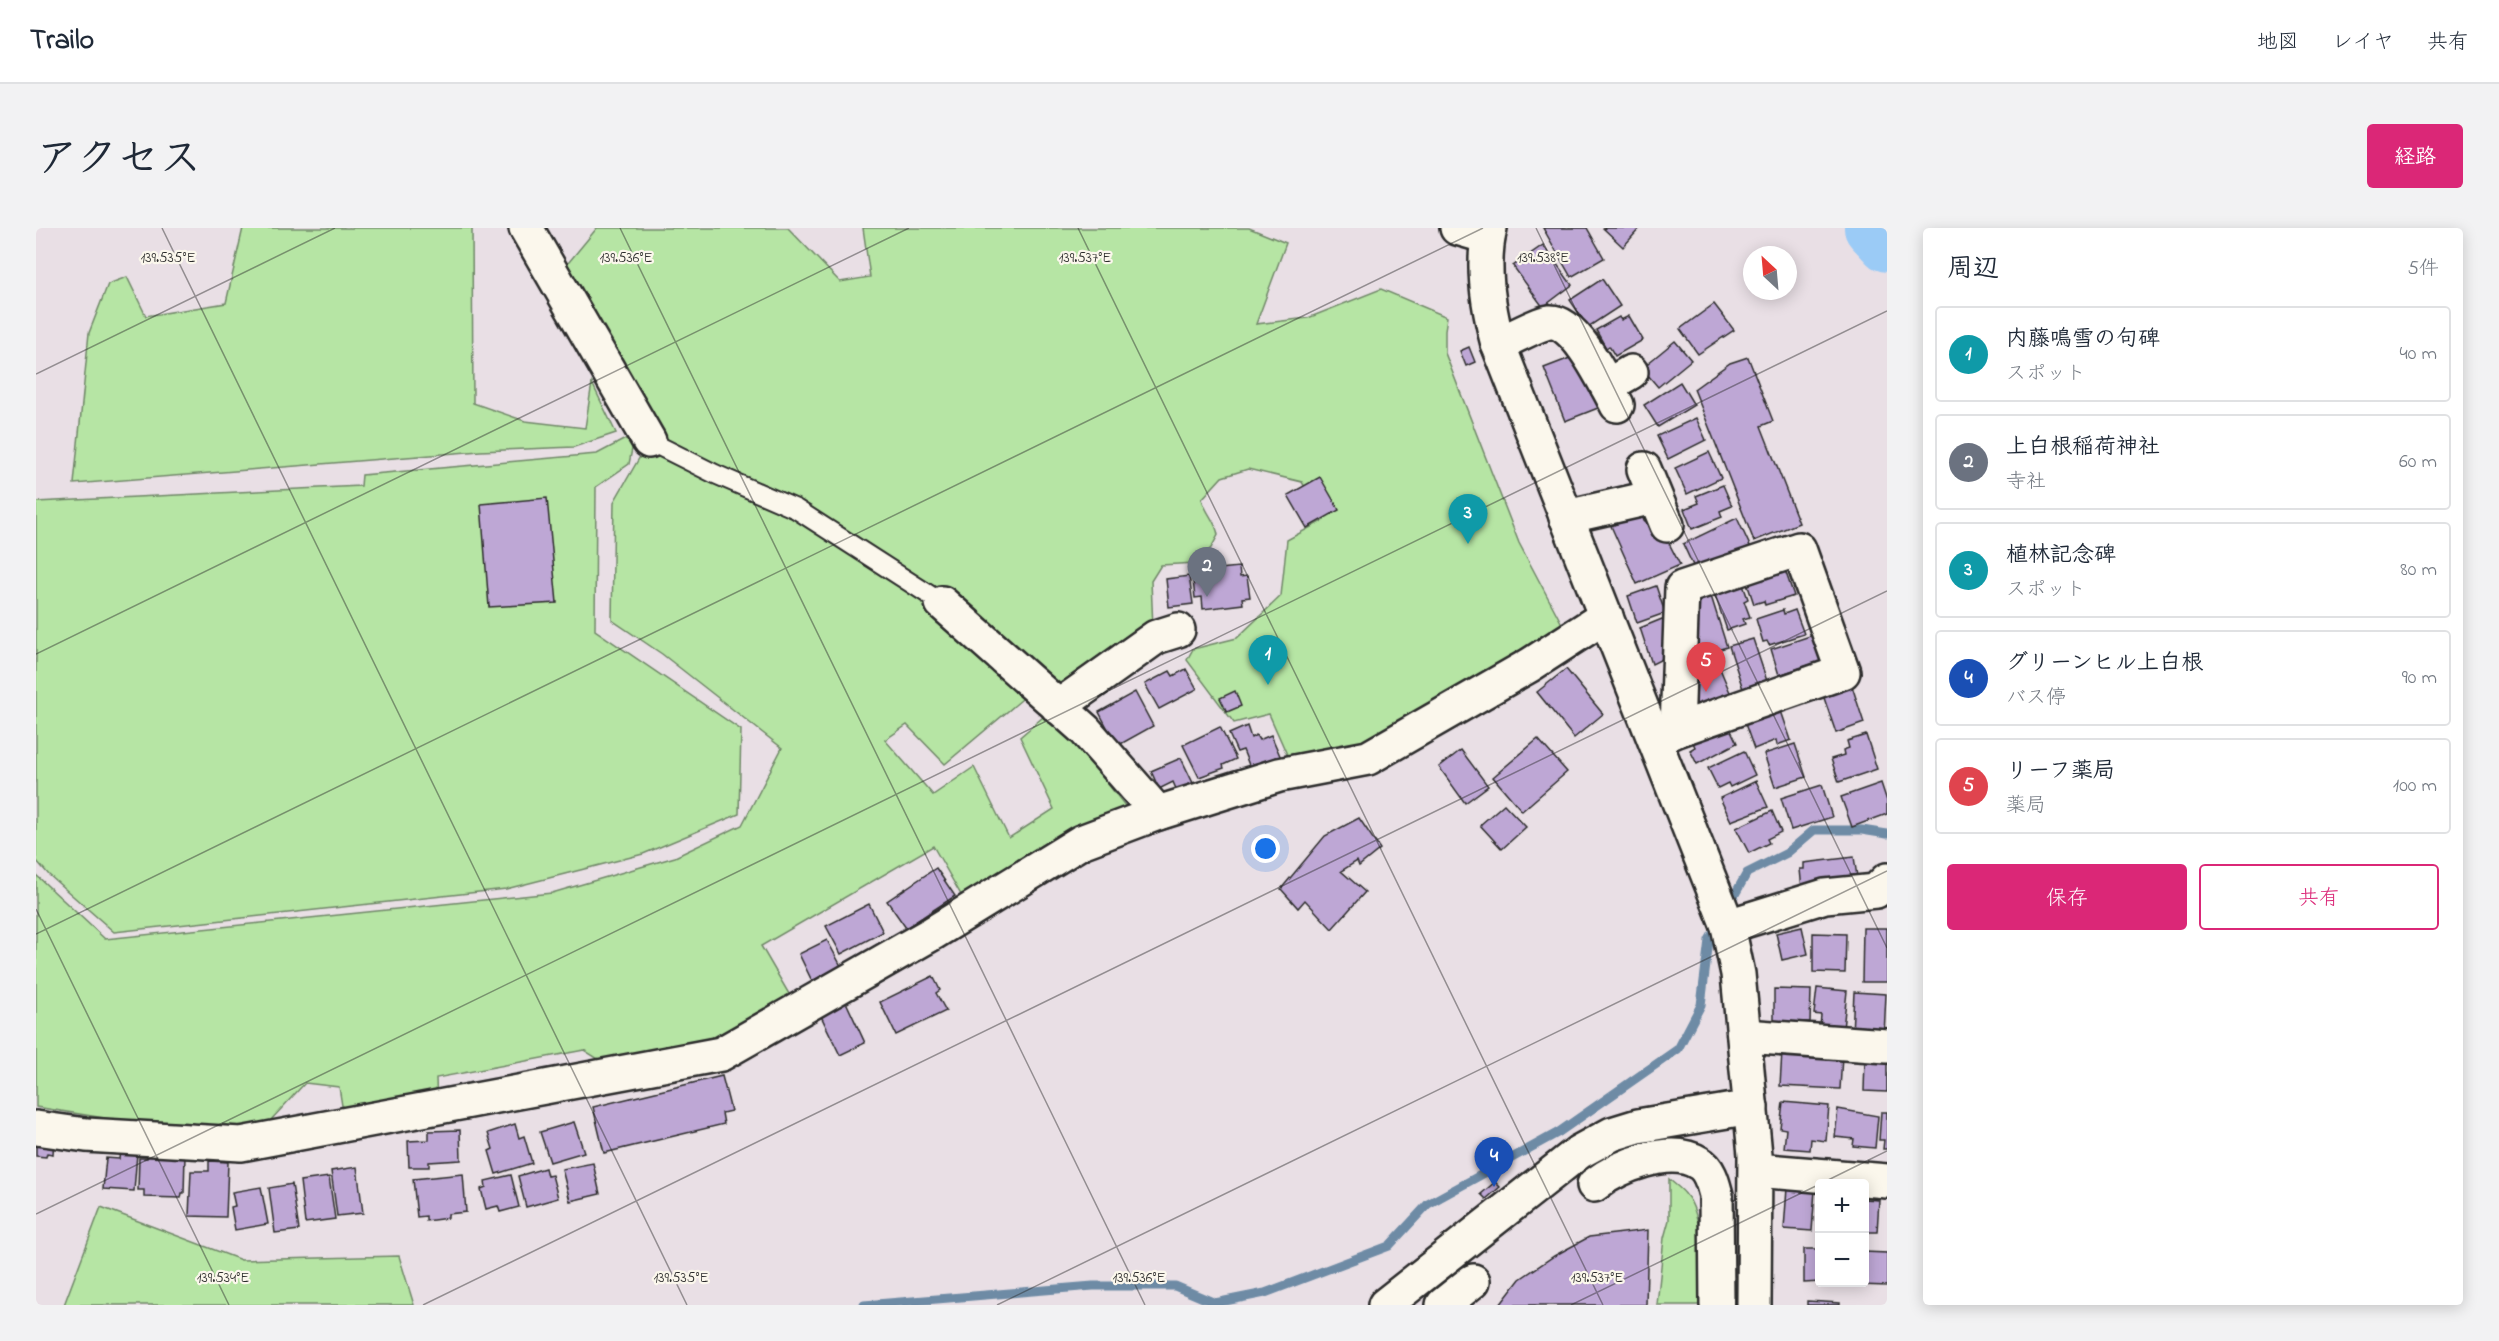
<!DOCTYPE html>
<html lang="ja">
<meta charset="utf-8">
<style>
body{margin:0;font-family:"Indie Flower","Klee One",sans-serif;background:#f2f2f3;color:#1f2937}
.controls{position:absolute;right:18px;bottom:18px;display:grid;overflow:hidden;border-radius:6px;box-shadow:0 3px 15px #0003}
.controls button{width:54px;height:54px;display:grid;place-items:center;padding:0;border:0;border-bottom:2px solid #e0e1e3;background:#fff;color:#1f2937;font:30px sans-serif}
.compass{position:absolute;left:1707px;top:18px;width:54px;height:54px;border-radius:50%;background:#fff;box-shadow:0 3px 15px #0003;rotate:334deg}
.you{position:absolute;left:1230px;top:621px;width:21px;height:21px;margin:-15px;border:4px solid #fff;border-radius:50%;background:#1a73e8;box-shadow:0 0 0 9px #1a73e833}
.badge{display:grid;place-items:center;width:39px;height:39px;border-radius:50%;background:#db2777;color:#fff;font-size:20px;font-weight:700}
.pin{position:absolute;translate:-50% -50px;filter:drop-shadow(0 2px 3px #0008)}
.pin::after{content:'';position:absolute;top:32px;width:21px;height:18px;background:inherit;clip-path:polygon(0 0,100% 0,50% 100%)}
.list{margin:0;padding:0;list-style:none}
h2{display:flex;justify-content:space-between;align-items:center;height:78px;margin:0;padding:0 24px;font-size:26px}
h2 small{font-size:20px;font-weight:400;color:#747a83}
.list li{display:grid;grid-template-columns:39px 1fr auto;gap:18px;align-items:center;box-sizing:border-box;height:96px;margin:0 12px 12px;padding:0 12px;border:2px solid #e0e1e3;border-radius:6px}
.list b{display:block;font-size:22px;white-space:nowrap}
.list p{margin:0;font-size:20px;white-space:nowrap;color:#747a83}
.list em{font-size:20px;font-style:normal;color:#747a83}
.actions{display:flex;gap:12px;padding:18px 24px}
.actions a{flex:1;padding:14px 0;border:2px solid #db2777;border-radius:6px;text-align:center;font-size:21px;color:#db2777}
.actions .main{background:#db2777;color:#fff}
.map{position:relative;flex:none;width:1851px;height:1077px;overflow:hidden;border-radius:6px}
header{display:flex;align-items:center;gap:36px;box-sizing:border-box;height:84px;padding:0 30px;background:#fff;border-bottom:2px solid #e0e1e3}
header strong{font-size:28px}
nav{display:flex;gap:33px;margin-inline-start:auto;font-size:21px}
.intro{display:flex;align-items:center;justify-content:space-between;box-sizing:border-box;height:144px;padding:0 36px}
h1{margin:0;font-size:42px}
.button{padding:15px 27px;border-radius:6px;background:#db2777;color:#fff;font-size:21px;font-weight:700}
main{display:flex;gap:36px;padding:0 36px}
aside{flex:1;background:#fff;border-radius:6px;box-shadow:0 3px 15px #0003}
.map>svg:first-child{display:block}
.green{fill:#b6e5a4;stroke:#708868;stroke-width:1.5}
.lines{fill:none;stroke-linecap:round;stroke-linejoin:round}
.stream{stroke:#6e8ba5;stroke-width:9}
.river{stroke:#9bcbf6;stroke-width:54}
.building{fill:#bea7d5;stroke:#2b2b2b;stroke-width:1.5}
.lane-casing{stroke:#2b2b2b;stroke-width:22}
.street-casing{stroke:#2b2b2b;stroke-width:38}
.secondary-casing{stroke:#2b2b2b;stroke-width:38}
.lane{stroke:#fbf7ec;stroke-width:18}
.street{stroke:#fbf7ec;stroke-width:33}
.secondary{stroke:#fbf7ec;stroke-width:33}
.ticks{fill:none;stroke:#2b2b2b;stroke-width:1.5;stroke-opacity:0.45}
.ticks-label{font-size:15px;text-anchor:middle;fill:#2b2b2b;stroke:#fbf7ec;stroke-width:4.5;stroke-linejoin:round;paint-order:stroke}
</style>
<header>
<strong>Trailo</strong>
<nav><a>地図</a><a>レイヤ</a><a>共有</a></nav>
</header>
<div class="intro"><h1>アクセス</h1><a class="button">経路</a></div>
<main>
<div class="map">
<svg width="1851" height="1077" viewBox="0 0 1851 1077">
<rect width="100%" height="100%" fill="#e9dfe5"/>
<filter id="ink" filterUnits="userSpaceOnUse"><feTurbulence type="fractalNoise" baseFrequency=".0167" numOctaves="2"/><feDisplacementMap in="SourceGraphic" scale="12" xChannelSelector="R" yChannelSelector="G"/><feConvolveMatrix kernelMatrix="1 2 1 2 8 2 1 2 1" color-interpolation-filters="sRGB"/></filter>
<g filter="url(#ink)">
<!-- green -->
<g class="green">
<polygon points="207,0 436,0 437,175 489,193 549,200 556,155 580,205 538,219 444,223 38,256 53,105 72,56 91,49 110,88 190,75"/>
<path d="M561,0H752L804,54L834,49L827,0H1213L1250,15L1220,96L1272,90L1345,61L1411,89L1409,102V125L1483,315L1526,396L1490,432L1329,525L1253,531L1233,486L1198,495L1151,432L1157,421L1201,410L1245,368L1251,312L1288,292L1266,254L1212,241L1186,249L1166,271C1170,286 1180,293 1182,307L1175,320L1160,335L1125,337L1115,353L1117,400L1027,467L1010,451L909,536L871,497L849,512L897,567L938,539L973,610L1018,581L984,509L1014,483L1098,589L928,672L897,618L725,718L760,778L673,823L578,841L548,822L400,850L401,879L308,890L303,859L269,855L221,907L187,909L0,879V647L69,711L516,665L639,629L706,597L746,520L626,426L576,392L578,274L621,199L528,40Z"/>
<polygon points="599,206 593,236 560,259 559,402 705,502 703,586 607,626 470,661 78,704 13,647 0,632 0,274 325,258 326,247 561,226"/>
<path d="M1633,951C1638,956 1646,961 1650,967C1668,987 1668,1050 1669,1077H1621L1628,1010L1633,992Z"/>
<polygon points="65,979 205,1032 363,1028 378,1077 28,1077"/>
</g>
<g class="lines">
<!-- stream -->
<g class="stream">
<polyline points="1693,677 1711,645 1751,625 1778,602 1826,602 1851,606"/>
<polyline points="828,1077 1057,1058 1139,1058 1179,1075 1229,1065 1353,1018 1392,976 1523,904 1642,821 1665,777 1673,712 1683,695"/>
</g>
<!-- river -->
<polyline class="river" points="1835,0 1851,17"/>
</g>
<!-- building -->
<g class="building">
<polygon points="1507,0 1551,0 1568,30 1535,49"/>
<polygon points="1567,0 1604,0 1587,19"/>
<polygon points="1507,17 1536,57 1507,79 1477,38"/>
<polygon points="1566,51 1584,78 1552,99 1534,72"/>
<polygon points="1678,76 1698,102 1662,126 1644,101"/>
<polygon points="1593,88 1607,112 1579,128 1573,118 1570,120 1560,102 1583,89 1585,92"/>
<polygon points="1639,113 1655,132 1622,159 1606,140"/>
<polygon points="1433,119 1439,134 1430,138 1424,123"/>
<polygon points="1712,129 1737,193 1725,198 1763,295 1718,313 1658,161 1694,135"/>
<polygon points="1534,130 1552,155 1562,180 1529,193 1508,140"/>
<polygon points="1644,154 1658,177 1622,199 1608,177"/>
<polygon points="1660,190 1670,212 1632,231 1621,208"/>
<polygon points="1673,224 1685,250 1651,266 1639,240"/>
<polygon points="1284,249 1303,282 1271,300 1252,267"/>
<polygon points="1687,257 1696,278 1684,283 1686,289 1656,301 1648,281 1663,275 1660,268"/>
<polygon points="511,270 521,375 453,379 445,276"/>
<polygon points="1605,285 1608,293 1619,288 1644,337 1601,356 1575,298"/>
<polygon points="1701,290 1714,318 1660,344 1647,316"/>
<polygon points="1203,339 1204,349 1211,348 1214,369 1206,370 1207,376 1167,381 1166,369 1159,370 1157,352 1164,351 1163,343"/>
<polygon points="1749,342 1758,368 1729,377 1728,373 1718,376 1711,355"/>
<polygon points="1153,348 1157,376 1133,379 1130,351"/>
<polygon points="1706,354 1712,371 1708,373 1714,389 1707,391 1709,396 1691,402 1678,364"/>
<polygon points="1620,358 1629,385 1601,395 1592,368"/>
<polygon points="1675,368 1691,419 1662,428 1654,399 1660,373"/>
<polygon points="1747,382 1748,386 1759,382 1768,406 1733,417 1731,413 1727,414 1720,391"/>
<polygon points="1631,389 1628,430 1616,436 1604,400"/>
<polygon points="1777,407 1785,433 1743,447 1735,421"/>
<polygon points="1717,411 1732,456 1708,464 1693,418"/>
<polygon points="1682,436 1696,469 1660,485 1653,469 1660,465 1653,449"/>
<polygon points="1150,441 1161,461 1123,481 1109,456 1134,443 1137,448"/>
<polygon points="1530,441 1567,486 1538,510 1501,464"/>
<polygon points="1815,455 1828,495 1800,505 1786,464"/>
<polygon points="1199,463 1205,478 1191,484 1184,470"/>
<polygon points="1099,464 1117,498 1081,518 1063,484"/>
<polygon points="1744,480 1755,512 1741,517 1740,512 1718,521 1708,493"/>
<polygon points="1691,494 1701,515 1661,536 1654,522 1659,519 1656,512"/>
<polygon points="1211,498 1215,510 1220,507 1223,512 1235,507 1245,530 1215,542 1207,522 1201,524 1193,506"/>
<polygon points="1184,499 1200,531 1187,537 1188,540 1163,549 1147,517"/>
<polygon points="1830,507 1841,541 1803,554 1795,531 1808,527 1807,522 1813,520 1811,513"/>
<polygon points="1502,511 1531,544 1486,583 1457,549"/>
<polygon points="1759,516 1770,549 1739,559 1728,526"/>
<polygon points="1425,522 1452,558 1429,575 1403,539"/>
<polygon points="1708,523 1719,547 1694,559 1692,555 1682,560 1672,540"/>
<polygon points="1145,530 1157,555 1141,563 1137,554 1123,561 1115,543"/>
<polygon points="1720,553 1732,579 1695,593 1684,570"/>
<polygon points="1845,555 1851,573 1851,586 1816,599 1805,569"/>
<polygon points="1786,557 1796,589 1755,602 1745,570"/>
<polygon points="1468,576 1490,599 1466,621 1444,597"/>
<polygon points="1736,583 1745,604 1731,611 1733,615 1713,625 1700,600"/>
<polygon points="1323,590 1344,621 1323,638 1321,633 1305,643 1329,664 1296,701 1269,672 1262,680 1245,661 1289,608"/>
<polygon points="1818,629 1822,655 1766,662 1764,641 1768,641 1768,635"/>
<polygon points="900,640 919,668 870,700 851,673"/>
<polygon points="833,676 847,704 805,726 790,698"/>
<polygon points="1766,699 1772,726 1746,732 1740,705"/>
<polygon points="1827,700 1851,700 1851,754 1826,754"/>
<polygon points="1777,705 1810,706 1809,745 1777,744"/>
<polygon points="791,712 805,738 776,753 763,726"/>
<polygon points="897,748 904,762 900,765 910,783 860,807 844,774"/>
<polygon points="1781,760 1811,763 1807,801 1784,799 1785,787 1778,786"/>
<polygon points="1738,761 1775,762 1774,794 1738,793"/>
<polygon points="1818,764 1850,766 1848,807 1816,806"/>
<polygon points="810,774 829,815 804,827 784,786"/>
<polygon points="1746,824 1806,828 1804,861 1744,858"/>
<polygon points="1829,831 1851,832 1851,864 1828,863"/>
<polygon points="686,848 695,883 686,885 688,896 568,925 557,879"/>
<polygon points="1747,874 1793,878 1790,913 1775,911 1774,922 1748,920 1750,901 1744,900"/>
<polygon points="1802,881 1842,888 1839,920 1817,918 1818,911 1799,909"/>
<polygon points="1845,884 1851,884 1851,921 1847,921 1848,912 1843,912"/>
<polygon points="538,894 548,924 514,934 504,904"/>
<polygon points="479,896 483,910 488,908 496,935 460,946 453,923 457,921 452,905"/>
<polygon points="424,902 425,932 393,934 393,939 373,939 372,913 393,912 393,903"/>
<polygon points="0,907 18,909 17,926 11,925 10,929 0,928"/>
<polygon points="84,923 101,925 98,963 67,961 70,930 83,931"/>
<polygon points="111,926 149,927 148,965 146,965 145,970 108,969 108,962 102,962 103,930 111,930"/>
<polygon points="173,933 192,934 190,989 153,988 155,943 173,943"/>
<polygon points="557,935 564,966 534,973 526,941"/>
<polygon points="321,939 327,985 301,988 295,943"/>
<polygon points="509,940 511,948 516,947 522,970 490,979 482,948"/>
<polygon points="427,946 430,984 412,986 412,990 390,993 390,988 381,989 377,951"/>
<polygon points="475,947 483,979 464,984 462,978 450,981 445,961 450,959 449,953"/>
<polygon points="293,949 299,991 269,995 264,953"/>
<polygon points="1459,954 1464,959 1450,971 1445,966"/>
<polygon points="256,956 263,1002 239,1005 233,960"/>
<polygon points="225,959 232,996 199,1002 195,979 199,978 196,964"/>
<polygon points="1751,960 1779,962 1776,1003 1748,1001"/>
<polygon points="1828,971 1843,972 1841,1004 1828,1004"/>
<polygon points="1612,1002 1610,1077 1464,1077 1484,1051 1518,1028 1553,1009"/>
<polygon points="1768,1021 1784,1021 1784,1054 1768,1055"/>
<polygon points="1828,1024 1851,1025 1851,1058 1824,1057 1825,1054 1828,1054"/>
<polygon points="1771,1073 1804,1075 1804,1077 1771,1077"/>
</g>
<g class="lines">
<!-- lane casing -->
<g class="lane-casing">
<polyline id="lane" points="613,213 679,246 760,281 906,375"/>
</g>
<!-- street casing -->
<g class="street-casing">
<g id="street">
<polyline points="490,0 613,213"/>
<polyline points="1421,0 1452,9"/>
<path d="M1462,116C1474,111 1503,95 1514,94C1540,92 1570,157 1581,177"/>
<polyline points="1571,158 1595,144"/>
<polyline points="1608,241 1631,297"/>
<polyline points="1530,289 1618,269"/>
<polyline points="906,375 1049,502 1122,585"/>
<polyline points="1022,479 1120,409 1142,402"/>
<polyline points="1619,512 1641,502 1807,444 1763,321 1646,360 1641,502"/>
<polyline points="1692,698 1789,668 1840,663 1851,652"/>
<polyline points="1709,808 1851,818"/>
<polyline points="0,900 50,907 205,916 685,826 897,705 1045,614 1122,585 1243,547 1332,530 1494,437 1570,388"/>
<polyline points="1720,942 1851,953"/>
<path d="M1558,957C1582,938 1635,917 1663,935C1674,941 1677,956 1680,967L1681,1077"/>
<polyline points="1407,1077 1437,1053"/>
</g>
</g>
<!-- secondary casing -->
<g class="secondary-casing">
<g id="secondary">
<path d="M1454,0C1445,37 1452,79 1462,116L1692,698L1702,746L1719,927L1718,1077"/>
<polyline points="1349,1077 1543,924 1576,906 1602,898 1715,879"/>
</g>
</g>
<!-- lane -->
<use href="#lane" class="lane"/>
<!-- street -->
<use href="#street" class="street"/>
<!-- secondary -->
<use href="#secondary" class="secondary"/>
</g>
</g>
<!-- ticks -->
<path class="ticks" d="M126,0L651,1077M584,0L1109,1077M1042,0L1567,1077M1500,0L1851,720M0,146L299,0M0,426L873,0M0,681L193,1077M0,706L1447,0M1784,956L1851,923M0,986L1851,83M387,1077L1851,363M961,1077L1851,643M1535,1077L1784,956"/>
<g class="ticks-label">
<text x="132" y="34">139.535°E</text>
<text x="590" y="34">139.536°E</text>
<text x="1049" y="34">139.537°E</text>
<text x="1507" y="34">139.538°E</text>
<text x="187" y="1054">139.534°E</text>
<text x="645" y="1054">139.535°E</text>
<text x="1103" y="1054">139.536°E</text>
<text x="1561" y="1054">139.537°E</text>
</g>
</svg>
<div class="controls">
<button>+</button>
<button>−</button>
</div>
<svg class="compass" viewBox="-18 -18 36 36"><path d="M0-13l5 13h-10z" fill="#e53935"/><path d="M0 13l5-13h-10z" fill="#747a83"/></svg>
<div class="you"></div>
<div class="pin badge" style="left:1232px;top:457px;background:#0f9aa8">1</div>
<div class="pin badge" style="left:1171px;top:369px;background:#6b7280">2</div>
<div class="pin badge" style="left:1432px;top:316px;background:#0f9aa8">3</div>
<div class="pin badge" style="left:1458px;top:959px;background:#1a4fb4">4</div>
<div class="pin badge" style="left:1670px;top:464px;background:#e0444e">5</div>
</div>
<aside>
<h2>周辺<small>5件</small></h2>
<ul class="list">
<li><span class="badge" style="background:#0f9aa8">1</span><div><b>内藤鳴雪の句碑</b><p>スポット</p></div><em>40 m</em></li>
<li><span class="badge" style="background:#6b7280">2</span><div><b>上白根稲荷神社</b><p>寺社</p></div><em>60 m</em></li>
<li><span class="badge" style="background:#0f9aa8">3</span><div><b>植林記念碑</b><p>スポット</p></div><em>80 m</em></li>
<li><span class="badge" style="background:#1a4fb4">4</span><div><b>グリーンヒル上白根</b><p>バス停</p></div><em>90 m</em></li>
<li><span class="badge" style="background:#e0444e">5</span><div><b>リーフ薬局</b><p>薬局</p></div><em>100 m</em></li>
</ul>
<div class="actions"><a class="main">保存</a><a>共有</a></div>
</aside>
</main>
